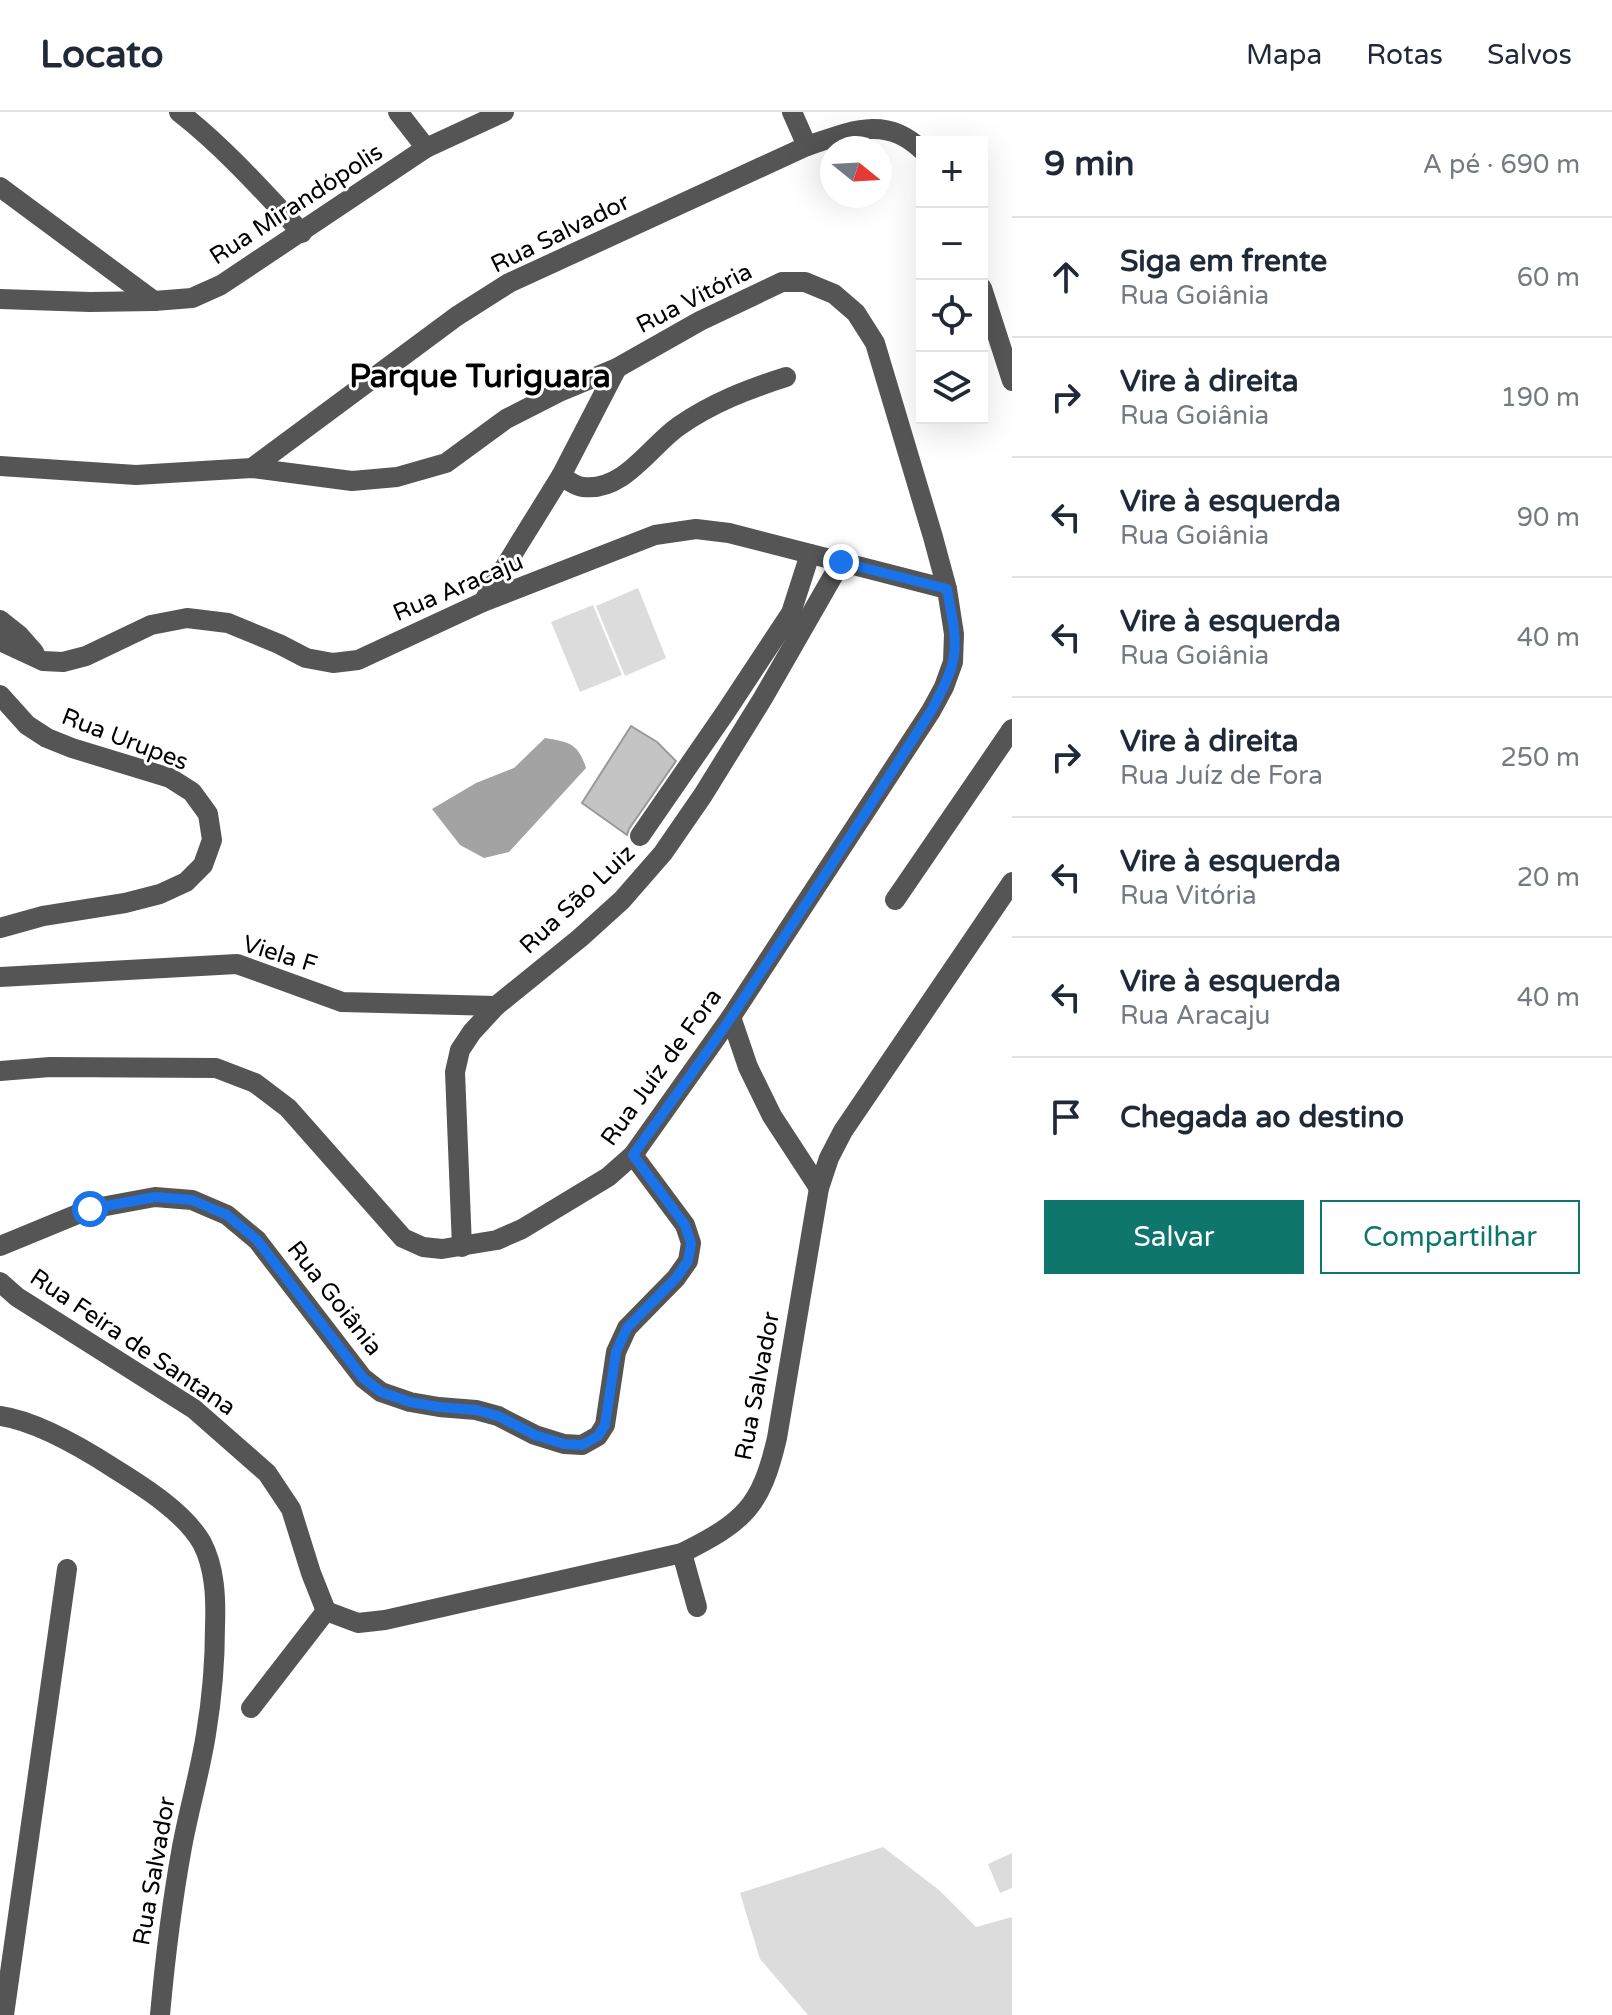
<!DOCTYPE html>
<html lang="pt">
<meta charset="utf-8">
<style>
body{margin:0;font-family:"Varela Round",sans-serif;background:#f2f2f3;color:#1f2937}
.controls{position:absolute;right:24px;top:24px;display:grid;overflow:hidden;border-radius:0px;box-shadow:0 8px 32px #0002}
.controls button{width:72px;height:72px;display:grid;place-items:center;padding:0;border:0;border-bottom:2px solid #e0e1e3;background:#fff;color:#1f2937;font:40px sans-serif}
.compass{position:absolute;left:820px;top:24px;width:72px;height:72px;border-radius:50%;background:#fff;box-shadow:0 8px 32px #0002;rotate:108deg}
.stop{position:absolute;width:24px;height:24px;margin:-18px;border:6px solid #1a73e8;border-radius:50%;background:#fff}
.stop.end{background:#1a73e8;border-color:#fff;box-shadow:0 2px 8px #0008}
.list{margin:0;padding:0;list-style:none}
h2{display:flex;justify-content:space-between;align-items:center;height:104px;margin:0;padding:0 32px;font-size:34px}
h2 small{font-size:26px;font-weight:400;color:#747a83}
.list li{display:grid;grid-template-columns:52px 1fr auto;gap:24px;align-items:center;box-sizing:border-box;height:120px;padding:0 32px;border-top:2px solid #e0e1e3}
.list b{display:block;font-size:30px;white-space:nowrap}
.list p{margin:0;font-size:26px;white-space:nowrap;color:#747a83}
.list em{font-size:26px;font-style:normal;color:#747a83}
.actions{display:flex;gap:16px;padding:24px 32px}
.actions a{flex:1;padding:18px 0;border:2px solid #0f766e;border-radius:0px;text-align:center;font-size:28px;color:#0f766e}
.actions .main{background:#0f766e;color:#fff}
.icon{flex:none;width:44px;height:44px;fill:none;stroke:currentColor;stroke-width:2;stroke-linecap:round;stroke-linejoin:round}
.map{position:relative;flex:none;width:1012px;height:1903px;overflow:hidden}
header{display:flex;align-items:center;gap:48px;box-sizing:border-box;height:112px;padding:0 40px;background:#fff;border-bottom:2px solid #e0e1e3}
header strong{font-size:38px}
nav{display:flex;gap:44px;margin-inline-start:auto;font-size:28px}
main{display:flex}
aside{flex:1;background:#fff}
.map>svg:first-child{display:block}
.green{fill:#dcdcdc}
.water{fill:#a3a3a3}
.building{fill:#c4c4c4;stroke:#999;stroke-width:2}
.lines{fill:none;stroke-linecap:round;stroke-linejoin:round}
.minor{stroke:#555;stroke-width:20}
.route{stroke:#1a73e8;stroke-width:10}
.labels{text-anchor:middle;stroke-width:6;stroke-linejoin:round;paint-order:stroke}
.street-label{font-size:24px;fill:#000;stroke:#fff}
.district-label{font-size:32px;font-weight:bold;fill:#000;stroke:#fff}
</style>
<header>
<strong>Locato</strong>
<nav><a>Mapa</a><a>Rotas</a><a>Salvos</a></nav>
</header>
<main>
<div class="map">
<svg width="1012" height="1903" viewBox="0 0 1012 1903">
<rect width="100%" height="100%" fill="#fff"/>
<!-- green -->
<g class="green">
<polygon points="638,476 666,546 625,564 596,494"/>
<polygon points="593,493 622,563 580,580 551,510"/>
<polygon points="883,1735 939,1778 976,1815 1012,1805 1012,1903 808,1903 760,1847 740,1781"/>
<polygon points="1012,1741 1012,1776 1000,1781 988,1752"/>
</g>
<!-- water -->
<path class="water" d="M545,626C569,630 578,631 586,656L509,740L484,746L460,733L432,697L476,671L514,656Z"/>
<!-- building -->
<polygon class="building" points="631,614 657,630 676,649 629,717 627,723 582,691"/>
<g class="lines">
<!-- minor -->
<g class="minor">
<path d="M179,0C224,35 263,79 302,121"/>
<polyline points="398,0 426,36"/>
<polyline points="792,0 807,34"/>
<polyline points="0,75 154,189"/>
<polyline points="982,176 1012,269"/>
<polyline points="0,187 90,190 154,189 192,186 221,173 426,36 504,0"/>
<polyline points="0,354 136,363 252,356 352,369 397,365 446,351 506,307 559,280 617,256 700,209 782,170 805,170 834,182 856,201 875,231 933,425 947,477 954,522 953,550 944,575 931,599 731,905 633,1043 608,1065 522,1117 497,1128 442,1137 423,1135 403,1126 288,996 255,971 216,956 50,955 0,959"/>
<path d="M252,356L457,204L509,171L807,34C849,20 885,2 922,38"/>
<path d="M561,364C567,368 575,374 583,375C624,380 650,334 679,314C712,291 748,277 786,265"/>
<polyline points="483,490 561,364 617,256"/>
<polyline points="0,508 19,523 34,540"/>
<polyline points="0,529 43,549 63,550 86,544 151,513 187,506 228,511 279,532 306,546 333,551 358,548 483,490 655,423 696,417 729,421 947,477"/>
<polyline points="0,583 27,613 47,626 72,636 170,666 192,680 208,702 212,728 203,753 186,770 160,782 125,791 43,804 0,816"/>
<polyline points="640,724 725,601 791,501 810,442"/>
<polyline points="895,788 1012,617"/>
<polyline points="0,865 237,852 342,890 496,894"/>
<polyline points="731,905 748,955 772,1004 819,1076"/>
<polyline points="0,1134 90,1097 155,1085 192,1088 227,1103 257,1128 363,1266 381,1280 410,1290 439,1295 476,1298 498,1304 535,1323 564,1332 582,1333 598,1324 605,1313 616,1240 627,1216 676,1166 688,1149 691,1131 685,1113 633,1043"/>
<polyline points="462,1135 455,960 460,938 472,920 496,894 580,826 622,788 663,741 703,683 763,586 841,450"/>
<polyline points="0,1170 17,1185 194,1297 267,1361 291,1397 311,1461 326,1499"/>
<path d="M0,1304C36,1309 84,1337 115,1357C144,1375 185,1401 202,1431C215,1456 216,1486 215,1514C215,1550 212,1586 206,1622C200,1660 189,1697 182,1735C172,1790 165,1847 160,1903"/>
<polyline points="682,1441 697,1495"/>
<path d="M326,1499L358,1511L385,1508L682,1441C744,1410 761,1395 777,1326L819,1076L829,1046L843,1019L1012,770"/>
<polyline points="251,1596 326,1499"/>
<polyline points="4,1903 67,1457"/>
</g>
</g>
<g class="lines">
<!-- route -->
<path class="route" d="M90,1097L155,1085L192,1088L227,1103L257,1128L363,1266L381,1280L410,1290L439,1295L476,1298L498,1304L535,1323L564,1332L582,1333L598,1324L605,1313L616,1240L627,1216L676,1166L688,1149L691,1131L685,1113L633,1043C666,997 700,951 732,904C799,803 865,702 931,599C939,584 948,569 952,553C959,529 951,501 947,477L841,450"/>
</g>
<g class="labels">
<!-- street labels -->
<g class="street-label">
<text transform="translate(296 92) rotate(-33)" y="8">Rua Mirandópolis</text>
<text transform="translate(560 121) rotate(-26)" y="8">Rua Salvador</text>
<text transform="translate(694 186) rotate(-27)" y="8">Rua Vitória</text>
<text transform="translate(458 475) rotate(-23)" y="8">Rua Aracaju</text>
<text transform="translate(125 627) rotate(21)" y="8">Rua Urupes</text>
<text transform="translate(577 787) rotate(-43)" y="8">Rua São Luiz</text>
<text transform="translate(280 842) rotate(17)" y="8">Viela F</text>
<text transform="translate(661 955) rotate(-54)" y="8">Rua Juíz de Fora</text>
<text transform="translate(335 1186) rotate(52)" y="8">Rua Goiânia</text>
<text transform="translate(133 1230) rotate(34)" y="8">Rua Feira de Santana</text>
<text transform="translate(757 1274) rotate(-79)" y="8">Rua Salvador</text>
<text transform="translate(154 1759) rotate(-80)" y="8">Rua Salvador</text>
</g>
<!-- district labels -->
<g class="district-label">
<text x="480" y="275">Parque Turiguara</text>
</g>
</g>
</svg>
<div class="controls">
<button>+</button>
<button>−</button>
<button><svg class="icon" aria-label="locate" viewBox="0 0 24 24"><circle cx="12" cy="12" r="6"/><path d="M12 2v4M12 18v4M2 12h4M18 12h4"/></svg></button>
<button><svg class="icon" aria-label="layers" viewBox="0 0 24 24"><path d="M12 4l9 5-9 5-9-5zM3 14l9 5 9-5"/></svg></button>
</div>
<svg class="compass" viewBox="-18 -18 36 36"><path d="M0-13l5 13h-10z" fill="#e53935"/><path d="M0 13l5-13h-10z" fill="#747a83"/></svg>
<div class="stop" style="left:90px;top:1097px"></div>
<div class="stop end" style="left:841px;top:450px"></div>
</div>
<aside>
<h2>9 min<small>A pé · 690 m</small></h2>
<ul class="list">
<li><svg class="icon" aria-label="ahead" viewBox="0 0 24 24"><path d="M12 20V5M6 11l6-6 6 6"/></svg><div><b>Siga em frente</b><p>Rua Goiânia</p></div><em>60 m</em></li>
<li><svg class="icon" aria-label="right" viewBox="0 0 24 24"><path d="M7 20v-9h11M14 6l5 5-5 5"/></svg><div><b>Vire à direita</b><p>Rua Goiânia</p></div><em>190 m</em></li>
<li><svg class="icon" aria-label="left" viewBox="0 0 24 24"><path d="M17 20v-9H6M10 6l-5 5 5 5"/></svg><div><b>Vire à esquerda</b><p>Rua Goiânia</p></div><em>90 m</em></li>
<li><svg class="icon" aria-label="left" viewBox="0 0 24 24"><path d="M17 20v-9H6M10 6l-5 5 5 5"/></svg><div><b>Vire à esquerda</b><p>Rua Goiânia</p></div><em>40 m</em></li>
<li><svg class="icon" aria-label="right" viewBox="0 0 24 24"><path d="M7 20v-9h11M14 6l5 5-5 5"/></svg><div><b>Vire à direita</b><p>Rua Juíz de Fora</p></div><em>250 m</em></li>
<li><svg class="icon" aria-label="left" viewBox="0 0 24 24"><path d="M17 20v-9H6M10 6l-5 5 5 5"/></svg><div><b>Vire à esquerda</b><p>Rua Vitória</p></div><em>20 m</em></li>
<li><svg class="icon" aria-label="left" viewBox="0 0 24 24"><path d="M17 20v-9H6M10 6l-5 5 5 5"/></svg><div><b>Vire à esquerda</b><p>Rua Aracaju</p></div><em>40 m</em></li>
<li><svg class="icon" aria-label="arrive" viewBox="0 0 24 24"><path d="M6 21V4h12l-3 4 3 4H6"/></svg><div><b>Chegada ao destino</b></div></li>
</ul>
<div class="actions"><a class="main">Salvar</a><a>Compartilhar</a></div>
</aside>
</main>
